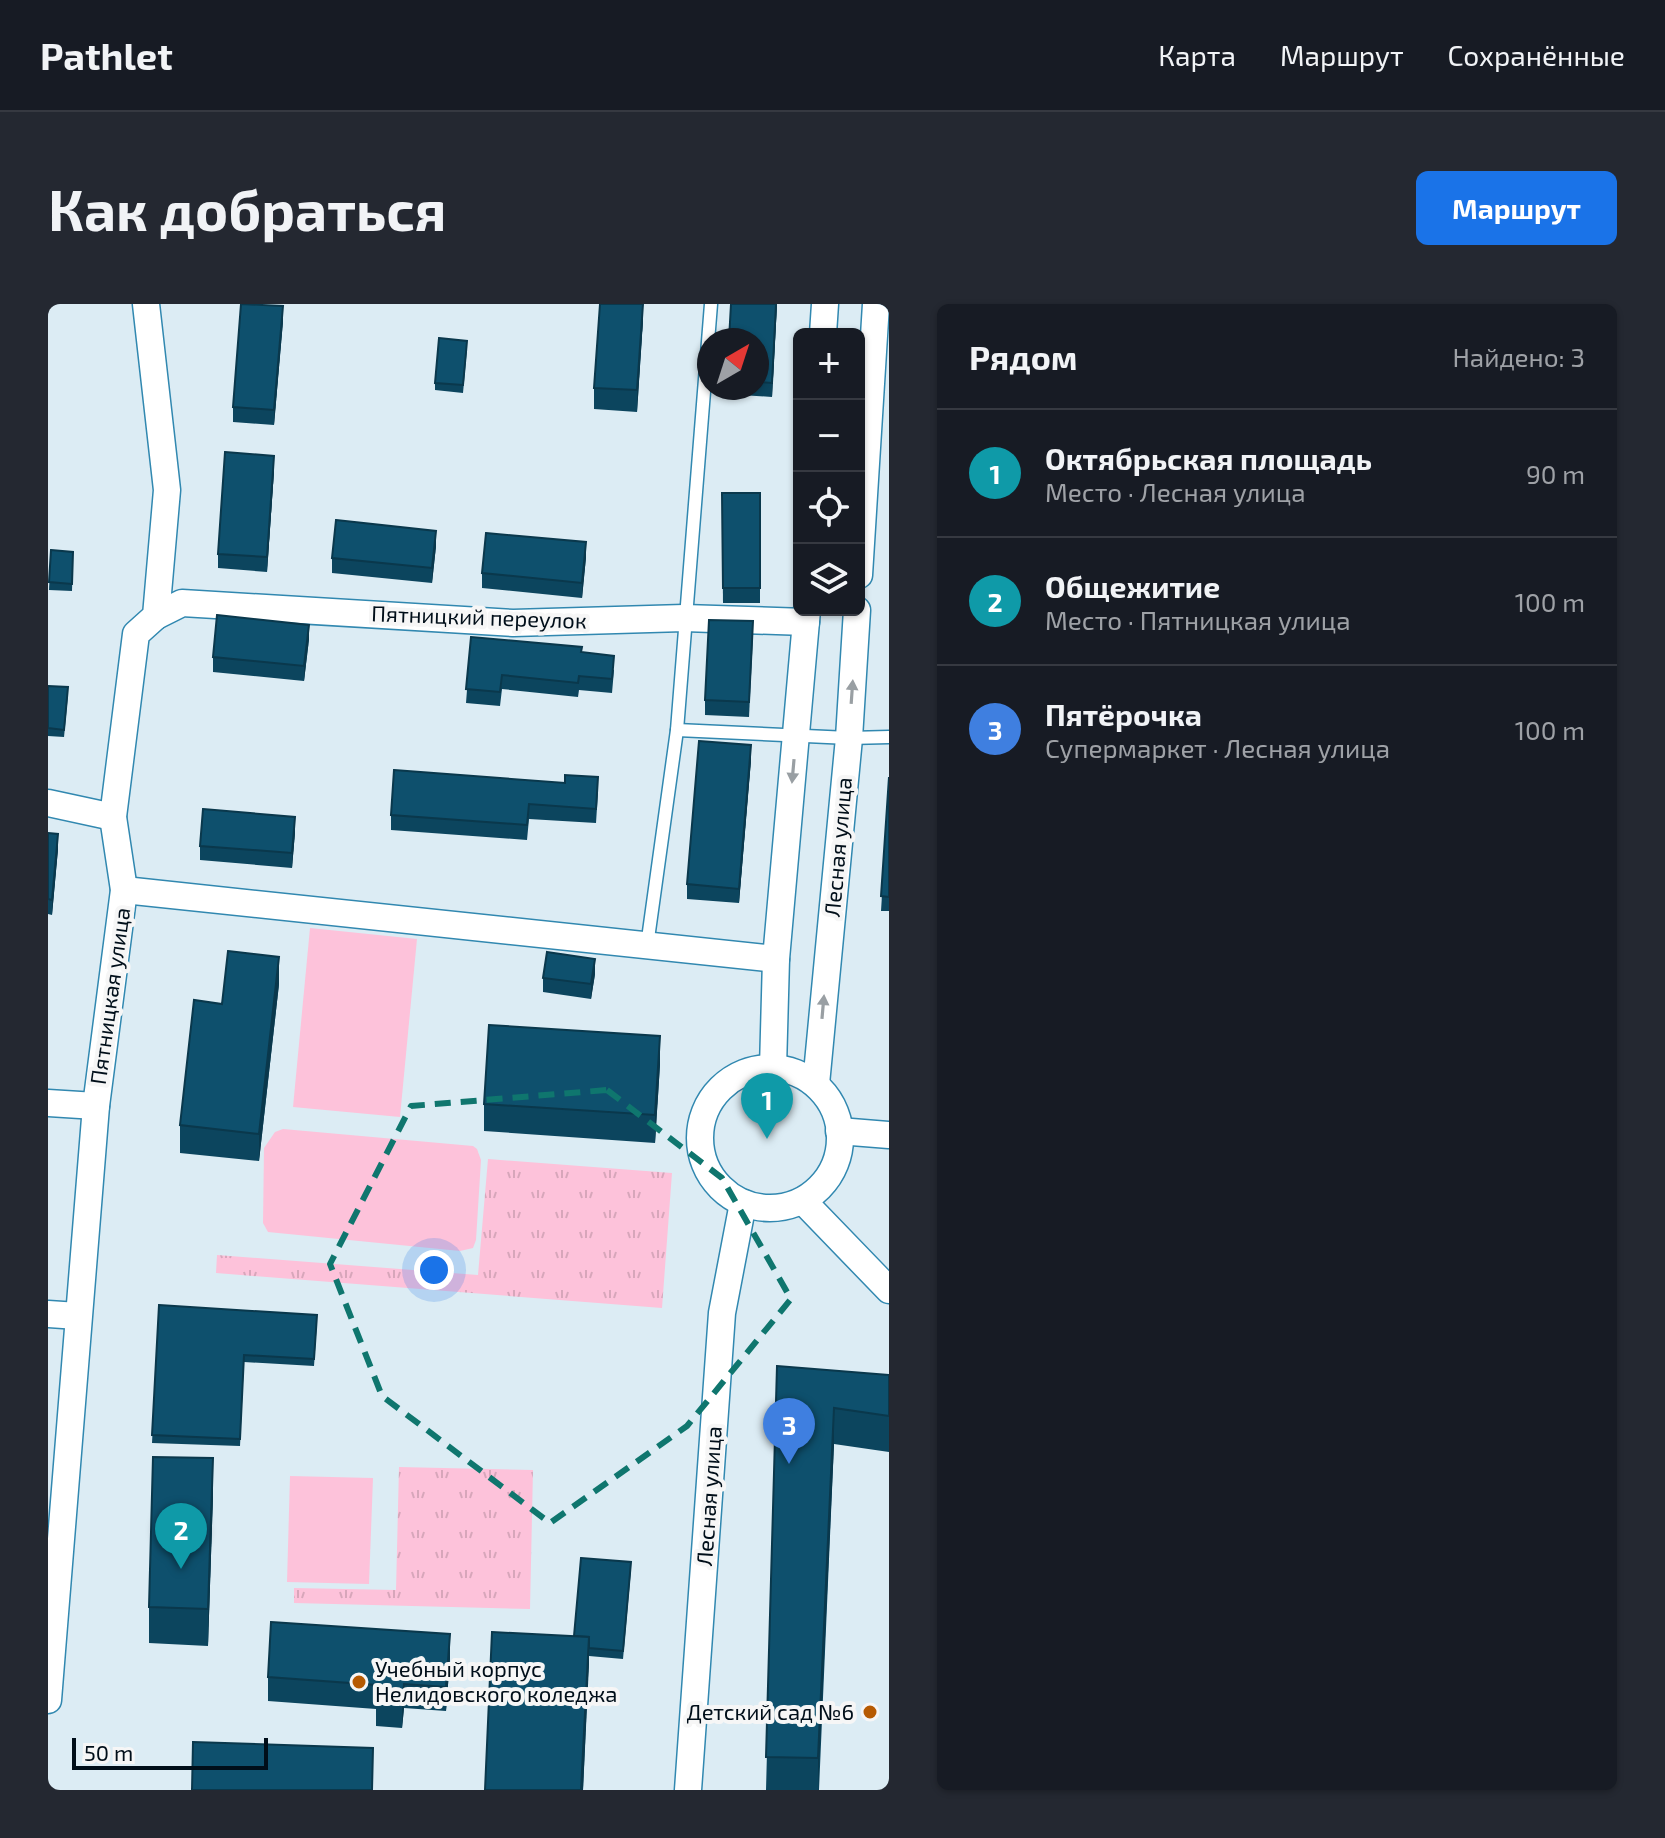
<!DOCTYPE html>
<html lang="ru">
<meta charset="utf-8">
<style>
body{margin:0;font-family:"Exo 2",sans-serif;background:#242831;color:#f1f3f6}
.controls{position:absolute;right:24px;top:24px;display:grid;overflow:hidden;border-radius:12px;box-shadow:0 2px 6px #0004}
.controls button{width:72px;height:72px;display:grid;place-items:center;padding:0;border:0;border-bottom:2px solid #363941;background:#171b24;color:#f1f3f6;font:40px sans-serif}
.compass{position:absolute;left:649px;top:24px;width:72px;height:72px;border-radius:50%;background:#171b24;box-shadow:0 2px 6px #0004;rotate:39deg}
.scale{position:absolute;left:24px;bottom:20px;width:196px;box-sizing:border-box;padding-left:8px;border:4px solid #000e19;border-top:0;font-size:22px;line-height:28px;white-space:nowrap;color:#000e19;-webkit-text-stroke:6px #f6f6f6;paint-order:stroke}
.you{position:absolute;left:386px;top:966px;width:28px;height:28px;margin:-20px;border:6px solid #fff;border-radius:50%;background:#1a73e8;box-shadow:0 0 0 12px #1a73e833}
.badge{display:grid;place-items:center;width:52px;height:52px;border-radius:50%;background:#1a73e8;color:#fff;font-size:26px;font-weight:700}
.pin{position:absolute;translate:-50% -66px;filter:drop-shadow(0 2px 4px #0008)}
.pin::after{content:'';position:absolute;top:42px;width:28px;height:24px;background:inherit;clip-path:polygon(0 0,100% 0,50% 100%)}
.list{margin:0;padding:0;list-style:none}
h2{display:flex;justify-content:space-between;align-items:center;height:104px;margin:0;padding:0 32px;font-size:34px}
h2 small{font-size:26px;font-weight:400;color:#9ea1a6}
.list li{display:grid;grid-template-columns:52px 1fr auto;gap:24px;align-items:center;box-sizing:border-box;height:128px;padding:0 32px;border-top:2px solid #363941}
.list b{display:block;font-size:30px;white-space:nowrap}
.list p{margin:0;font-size:26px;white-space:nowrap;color:#9ea1a6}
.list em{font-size:26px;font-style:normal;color:#9ea1a6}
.icon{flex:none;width:44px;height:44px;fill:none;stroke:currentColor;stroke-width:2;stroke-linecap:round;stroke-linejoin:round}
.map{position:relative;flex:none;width:841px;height:1486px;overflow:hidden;border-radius:12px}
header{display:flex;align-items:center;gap:48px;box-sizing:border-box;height:112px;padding:0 40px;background:#171b24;border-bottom:2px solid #363941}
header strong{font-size:38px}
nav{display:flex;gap:44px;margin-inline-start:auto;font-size:28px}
.intro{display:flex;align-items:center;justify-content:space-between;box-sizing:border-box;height:192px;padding:0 48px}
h1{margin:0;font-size:56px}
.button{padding:20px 36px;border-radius:12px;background:#1a73e8;color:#fff;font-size:28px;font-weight:700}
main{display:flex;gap:48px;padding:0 48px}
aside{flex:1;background:#171b24;border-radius:12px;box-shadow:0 2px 6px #0004}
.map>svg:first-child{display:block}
.park{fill:url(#park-tufts)}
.pitch{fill:#fdc2da}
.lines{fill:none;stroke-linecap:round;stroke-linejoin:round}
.lane-casing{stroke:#3188b0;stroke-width:15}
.street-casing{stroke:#3188b0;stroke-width:29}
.lane{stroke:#fff;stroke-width:12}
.street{stroke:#fff;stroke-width:26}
.wall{fill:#0c455e}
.shaded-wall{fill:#0a384c}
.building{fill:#0e506d;stroke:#0a384c;stroke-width:2}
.oneway{fill:#999fa3}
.marked{fill:none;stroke:#0f766e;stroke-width:6;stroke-dasharray:16 10;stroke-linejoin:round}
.poi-dot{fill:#b65a02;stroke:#f6f6f6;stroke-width:3}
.labels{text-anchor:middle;stroke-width:8;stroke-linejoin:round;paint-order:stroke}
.street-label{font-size:22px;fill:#000e19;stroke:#f6f6f6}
.poi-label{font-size:22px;fill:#000e19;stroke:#f6f6f6;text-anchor:start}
</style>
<header>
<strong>Pathlet</strong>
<nav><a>Карта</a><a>Маршрут</a><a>Сохранённые</a></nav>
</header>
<div class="intro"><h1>Как добраться</h1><a class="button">Маршрут</a></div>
<main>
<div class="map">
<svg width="841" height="1486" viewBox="0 0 841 1486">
<defs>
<pattern id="park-tufts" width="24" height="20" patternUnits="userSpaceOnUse" patternTransform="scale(2)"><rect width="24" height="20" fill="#fdc2da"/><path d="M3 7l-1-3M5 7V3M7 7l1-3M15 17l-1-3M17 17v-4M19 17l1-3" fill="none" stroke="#d7a6ba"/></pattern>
</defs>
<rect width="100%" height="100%" fill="#dcecf4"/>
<!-- park -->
<g class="park">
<polygon points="440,855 624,869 614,1004 168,969 169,951 430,971"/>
<polygon points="351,1163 485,1166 482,1305 246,1299 246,1284 348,1286"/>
</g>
<!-- pitch -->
<g class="pitch">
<polygon points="262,624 369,635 352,813 245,803"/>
<polygon points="235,825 425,842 429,845 433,856 428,936 425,944 412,947 220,928 215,919 216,844 227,828"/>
<polygon points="242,1172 325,1174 321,1280 239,1278"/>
</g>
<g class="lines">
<!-- lane casing -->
<g class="lane-casing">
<g id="lane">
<polyline points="629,426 801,434 841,433"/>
<polyline points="599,642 629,426 663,0"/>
</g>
</g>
<!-- street casing -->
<g class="street-casing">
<g id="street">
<polyline points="775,30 777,0"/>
<polyline points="811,271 828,0"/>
<polyline points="108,312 134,299 465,319 636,314 758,318"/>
<polyline points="0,499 65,513"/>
<polyline points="76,586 728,655"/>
<circle cx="722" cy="834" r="70"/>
<polyline points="725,764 728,655 759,306"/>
<polyline points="768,780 801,434 809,306"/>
<polyline points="0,799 48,802"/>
<polyline points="791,827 841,831"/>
<polyline points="755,897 841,986"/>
<polyline points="0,1010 30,1012"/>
<polyline points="0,1396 48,802 76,586 65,513 88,330 108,312 119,186 98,0"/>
<polyline points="640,1486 674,1009 695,899"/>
</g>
</g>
<!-- lane -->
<use href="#lane" class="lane"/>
<!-- street -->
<use href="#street" class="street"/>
</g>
<!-- wall -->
<g class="wall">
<polygon points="729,0 724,93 678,90 678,84 709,84 709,36"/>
<polygon points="595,16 589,108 546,105 546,84"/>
<polygon points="235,17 226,121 185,118 185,103"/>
<polygon points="419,45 415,89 387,86 387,79"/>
<polygon points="226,167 219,268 170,264 170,250"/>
<polygon points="674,189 712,189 712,299 675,299"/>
<polygon points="388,242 384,279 284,269 284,254"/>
<polygon points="3,246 25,248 24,287 1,286"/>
<polygon points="538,253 534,294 434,284 434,269"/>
<polygon points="705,332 701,413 657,411 657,396"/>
<polygon points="423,333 534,348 566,366 564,389 531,386 530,393 454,385 452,402 418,399"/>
<polygon points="261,335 256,377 165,368 165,353"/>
<polygon points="0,382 20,391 16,433 0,432"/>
<polygon points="703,456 691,599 639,595 639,580"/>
<polygon points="841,473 841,607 833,607"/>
<polygon points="550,488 548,519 481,515 479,536 343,526 343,511"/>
<polygon points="247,528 244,564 152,556 152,542"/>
<polygon points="0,529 10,545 4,611 0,610"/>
<polygon points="547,670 543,695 495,688 495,674"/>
<polygon points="231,680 211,857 132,849 132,821 174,700"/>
<polygon points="612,760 607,839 436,827 436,800"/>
<polygon points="111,1001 269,1018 266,1062 196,1058 192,1142 104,1139"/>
<polygon points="729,1062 841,1071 841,1148 786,1140 771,1486 718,1486"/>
<polygon points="165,1191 160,1342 101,1339 101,1303"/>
<polygon points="583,1266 575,1355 541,1352 535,1486 437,1486 526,1332"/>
<polygon points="402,1354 398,1407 356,1404 354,1424 328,1422 328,1405 220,1397 220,1373"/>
</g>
<!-- shaded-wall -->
<g class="shaded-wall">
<polygon points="595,0 595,16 589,108 589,86"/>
<polygon points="728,0 729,0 724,93 724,79"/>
<polygon points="235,2 235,17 226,121 226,106"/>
<polygon points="226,152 226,167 219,268 219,253"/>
<polygon points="388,227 388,242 384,279 384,264"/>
<polygon points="538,238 538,253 534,294 534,279"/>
<polygon points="261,321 261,335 256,377 256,362"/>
<polygon points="703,441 703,456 691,599 691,585"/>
<polygon points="247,513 247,528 244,564 244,549"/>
<polygon points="10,530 10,545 4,611 4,596"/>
<polygon points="231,653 231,680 211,857 211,830"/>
<polygon points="547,655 547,670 543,695 543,680"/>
<polygon points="612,732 612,760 607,839 607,811"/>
<polygon points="786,1104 786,1140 770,1486 770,1454"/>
<polygon points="165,1154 165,1191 160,1342 160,1305"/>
<polygon points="402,1330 402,1354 398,1407 398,1383"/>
<polygon points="541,1333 541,1360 535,1486 533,1486"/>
<polygon points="356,1380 356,1404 354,1424 354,1400"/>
</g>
<!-- building -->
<g class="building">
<polygon points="193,0 235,2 226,106 185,103"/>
<polygon points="552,0 595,0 589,86 546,84"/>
<polygon points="683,0 728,0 724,79 709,78 709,36 681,36"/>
<polygon points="391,34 419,37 415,81 387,79"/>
<polygon points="177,148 226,152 219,253 170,250"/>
<polygon points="674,189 712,189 712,284 675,284"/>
<polygon points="288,216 388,227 384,264 284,254"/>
<polygon points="438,229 538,238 534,279 434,269"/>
<polygon points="3,246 25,248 24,280 1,278"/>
<polygon points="169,311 261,321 256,362 165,353"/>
<polygon points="661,316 705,317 701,398 657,396"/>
<polygon points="423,333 534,343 533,348 566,352 564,375 531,372 530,379 454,371 452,388 418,385"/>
<polygon points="0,382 20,383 16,426 0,424"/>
<polygon points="651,437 703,441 691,585 639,580"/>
<polygon points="346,466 517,479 517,471 550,473 548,505 481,500 479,521 343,511"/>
<polygon points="841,473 841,593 833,592"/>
<polygon points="155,505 247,513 244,549 152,542"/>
<polygon points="0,529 10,530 4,596 0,595"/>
<polygon points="180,647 231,653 211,830 132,821 146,696 174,700"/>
<polygon points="499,648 547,655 543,680 495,674"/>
<polygon points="441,721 612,732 607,811 436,800"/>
<polygon points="111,1001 269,1011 266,1055 196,1051 192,1135 104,1131"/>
<polygon points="729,1062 841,1071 841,1112 786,1104 770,1454 718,1453"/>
<polygon points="105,1153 165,1154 160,1305 101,1303"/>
<polygon points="533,1254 583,1258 575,1347 541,1344 541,1333 526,1332"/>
<polygon points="223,1318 402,1330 398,1383 356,1380 354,1400 328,1398 329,1381 220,1373"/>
<polygon points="444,1328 541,1333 533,1486 437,1486"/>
<polygon points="145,1438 325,1444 324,1486 144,1486"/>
</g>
<!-- one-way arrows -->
<defs><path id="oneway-solid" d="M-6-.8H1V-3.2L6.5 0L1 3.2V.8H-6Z" transform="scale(2)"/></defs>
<g class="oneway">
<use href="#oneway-solid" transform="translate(804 388) rotate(-86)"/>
<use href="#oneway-solid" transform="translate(745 467) rotate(95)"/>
<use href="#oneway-solid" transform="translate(775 703) rotate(-85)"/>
</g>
<!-- marked area -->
<path class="marked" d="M559,786L674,874L743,995L639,1122L502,1219L334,1092L282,960L363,802Z"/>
<!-- markers -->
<g class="poi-dot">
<circle cx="311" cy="1378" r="8"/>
<circle cx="822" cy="1408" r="8"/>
</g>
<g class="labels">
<!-- street labels -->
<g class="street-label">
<text transform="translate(431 313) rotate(2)" y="8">Пятницкий переулок</text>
<text transform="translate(790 543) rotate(-85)" y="8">Лесная улица</text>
<text transform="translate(62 692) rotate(-82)" y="8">Пятницкая улица</text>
<text transform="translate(661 1192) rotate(-86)" y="8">Лесная улица</text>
</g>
<!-- poi labels -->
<g class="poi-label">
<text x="327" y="1373">Учебный корпус<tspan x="327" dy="25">Нелидовского коледжа</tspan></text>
<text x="806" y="1416" text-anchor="end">Детский сад №6</text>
</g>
</g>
</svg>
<div class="controls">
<button>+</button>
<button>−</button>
<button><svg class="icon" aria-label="locate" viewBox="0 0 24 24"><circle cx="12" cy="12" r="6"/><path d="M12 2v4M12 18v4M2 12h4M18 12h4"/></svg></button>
<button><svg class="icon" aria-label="layers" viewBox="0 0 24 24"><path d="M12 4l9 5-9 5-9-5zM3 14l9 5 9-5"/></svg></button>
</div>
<svg class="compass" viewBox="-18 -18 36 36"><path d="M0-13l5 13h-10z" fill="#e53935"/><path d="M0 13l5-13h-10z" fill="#9ea1a6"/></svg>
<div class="scale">50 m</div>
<div class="you"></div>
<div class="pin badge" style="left:719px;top:835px;background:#0f9aa8">1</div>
<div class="pin badge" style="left:133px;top:1265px;background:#0f9aa8">2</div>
<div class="pin badge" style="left:741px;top:1160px;background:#3f7fe0">3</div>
</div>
<aside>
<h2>Рядом<small>Найдено: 3</small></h2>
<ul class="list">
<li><span class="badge" style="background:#0f9aa8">1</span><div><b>Октябрьская площадь</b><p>Место · Лесная улица</p></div><em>90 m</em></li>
<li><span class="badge" style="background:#0f9aa8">2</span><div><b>Общежитие</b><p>Место · Пятницкая улица</p></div><em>100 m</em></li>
<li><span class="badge" style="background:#3f7fe0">3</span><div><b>Пятёрочка</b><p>Супермаркет · Лесная улица</p></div><em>100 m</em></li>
</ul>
</aside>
</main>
